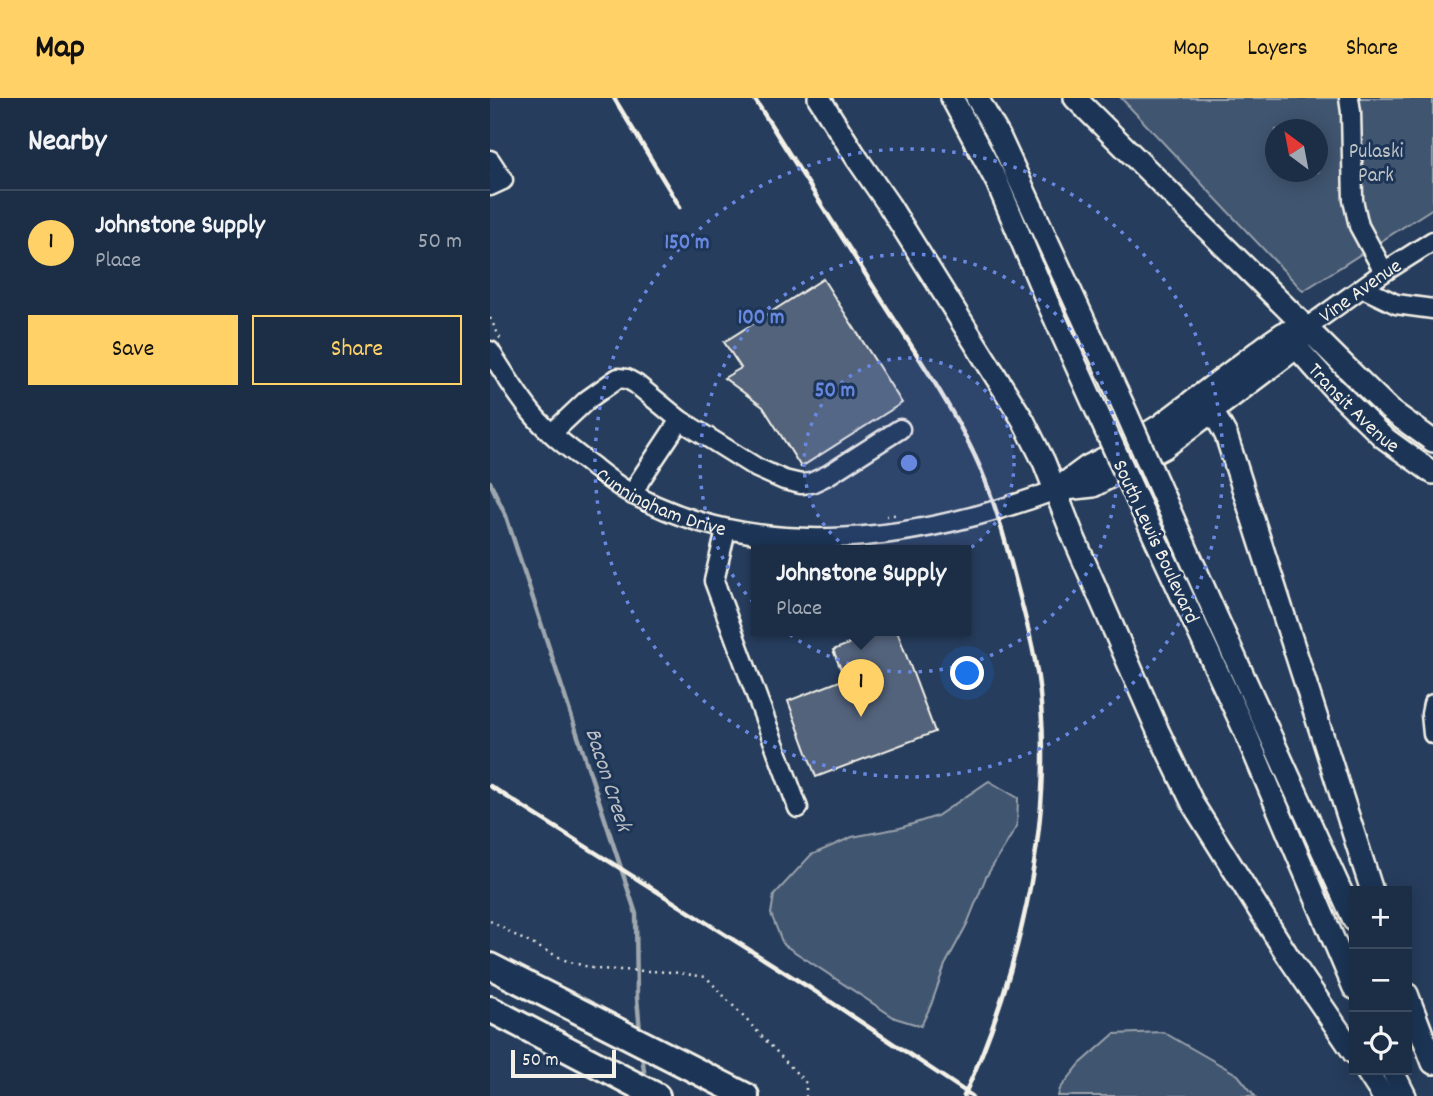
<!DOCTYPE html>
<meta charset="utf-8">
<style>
body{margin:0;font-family:Dekko,sans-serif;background:#25364d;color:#f1f3f6}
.controls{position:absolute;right:21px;bottom:21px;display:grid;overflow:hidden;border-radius:0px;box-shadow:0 4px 18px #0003}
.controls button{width:63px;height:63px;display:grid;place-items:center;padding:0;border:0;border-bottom:2px solid #3a4a5f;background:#1c2e46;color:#f1f3f6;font:35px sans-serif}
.compass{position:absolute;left:775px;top:21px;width:63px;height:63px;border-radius:50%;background:#1c2e46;box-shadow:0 4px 18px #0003;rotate:328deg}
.scale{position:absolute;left:21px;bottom:18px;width:105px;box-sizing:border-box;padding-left:7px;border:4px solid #f4f1e8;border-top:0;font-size:19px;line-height:24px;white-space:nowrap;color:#f4f1e8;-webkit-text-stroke:5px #1d3557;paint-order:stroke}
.you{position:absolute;left:478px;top:576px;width:24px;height:24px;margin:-18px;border:5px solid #fff;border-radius:50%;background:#1a73e8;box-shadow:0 0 0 10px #1a73e833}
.badge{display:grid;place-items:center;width:46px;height:46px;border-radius:50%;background:#ffd166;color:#111;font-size:23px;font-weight:700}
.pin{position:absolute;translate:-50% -58px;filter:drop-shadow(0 2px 4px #0008)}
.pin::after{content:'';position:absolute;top:37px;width:24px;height:21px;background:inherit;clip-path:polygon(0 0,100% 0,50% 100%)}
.popup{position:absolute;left:261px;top:447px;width:220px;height:91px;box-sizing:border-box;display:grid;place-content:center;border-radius:0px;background:#1c2e46;filter:drop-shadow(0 2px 5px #0005);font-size:23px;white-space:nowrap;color:#a0a8b3}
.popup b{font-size:26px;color:#f1f3f6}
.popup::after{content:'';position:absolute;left:50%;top:100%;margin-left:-14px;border:14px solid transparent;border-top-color:#1c2e46}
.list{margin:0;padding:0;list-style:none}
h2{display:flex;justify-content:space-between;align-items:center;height:91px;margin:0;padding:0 28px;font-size:30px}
h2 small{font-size:23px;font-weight:400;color:#a0a8b3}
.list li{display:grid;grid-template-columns:46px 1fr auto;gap:21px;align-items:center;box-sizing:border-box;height:105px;padding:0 28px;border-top:2px solid #3a4a5f}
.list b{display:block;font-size:26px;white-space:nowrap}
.list p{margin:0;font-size:23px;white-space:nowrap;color:#a0a8b3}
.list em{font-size:23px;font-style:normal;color:#a0a8b3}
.actions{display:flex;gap:14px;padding:21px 28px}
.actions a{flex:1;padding:16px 0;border:2px solid #ffd166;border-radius:0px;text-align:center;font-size:24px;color:#ffd166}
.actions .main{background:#ffd166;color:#111}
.icon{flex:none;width:38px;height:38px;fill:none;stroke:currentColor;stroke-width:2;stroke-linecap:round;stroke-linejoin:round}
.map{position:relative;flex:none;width:943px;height:998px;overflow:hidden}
header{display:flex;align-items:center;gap:42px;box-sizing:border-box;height:98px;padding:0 35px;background:#ffd166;color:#111}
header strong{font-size:33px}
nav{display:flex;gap:38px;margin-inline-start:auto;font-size:24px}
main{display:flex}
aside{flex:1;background:#1c2e46}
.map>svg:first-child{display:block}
.green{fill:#40546f;stroke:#9aa2ac;stroke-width:2;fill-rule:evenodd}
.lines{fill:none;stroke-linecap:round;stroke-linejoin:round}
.stream{stroke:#9fa7ae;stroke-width:4.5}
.building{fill:#52647b;stroke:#f4f1e8;stroke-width:2}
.minor-casing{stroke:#f4f1e8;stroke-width:23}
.major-casing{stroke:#f4f1e8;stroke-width:26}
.highway-casing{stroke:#f4f1e8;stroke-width:30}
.path{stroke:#f4f1e8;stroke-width:2.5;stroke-dasharray:2 5;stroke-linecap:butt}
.minor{stroke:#1d3557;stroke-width:18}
.major{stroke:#1d3557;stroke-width:21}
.highway{stroke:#1d3557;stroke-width:24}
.rail{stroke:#f4f1e8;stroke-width:4.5}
.major-bridge-casing{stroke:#f4f1e8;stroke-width:26;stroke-linecap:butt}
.major-bridge{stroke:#1d3557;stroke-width:21}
.ring{fill:none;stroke:#6887de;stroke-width:3.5;stroke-dasharray:3.5 7}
.labels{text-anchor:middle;stroke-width:6;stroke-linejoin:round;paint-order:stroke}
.park-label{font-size:21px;fill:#bec2c4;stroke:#1d3557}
.street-label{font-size:21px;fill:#f4f1e8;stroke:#1d3557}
.water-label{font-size:23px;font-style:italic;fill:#bcbfc2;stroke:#1d3557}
.centre{fill:#6887de;stroke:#1d3557;stroke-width:3.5}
.ring-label{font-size:21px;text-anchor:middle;font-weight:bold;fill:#6887de;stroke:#1d3557;stroke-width:6;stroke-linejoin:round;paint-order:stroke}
</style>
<header>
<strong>Map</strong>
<nav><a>Map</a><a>Layers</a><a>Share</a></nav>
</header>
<main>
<aside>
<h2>Nearby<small></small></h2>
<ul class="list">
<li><span class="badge">1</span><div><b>Johnstone Supply</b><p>Place</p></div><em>50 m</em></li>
</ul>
<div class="actions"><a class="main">Save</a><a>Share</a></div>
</aside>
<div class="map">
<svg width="943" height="998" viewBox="0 0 943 998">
<rect width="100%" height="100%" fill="#263d5d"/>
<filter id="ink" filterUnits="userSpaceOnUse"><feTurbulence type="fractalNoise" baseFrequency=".0143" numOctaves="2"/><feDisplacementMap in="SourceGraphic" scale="14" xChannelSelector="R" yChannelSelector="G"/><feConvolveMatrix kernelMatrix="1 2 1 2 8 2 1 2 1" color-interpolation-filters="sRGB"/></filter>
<g filter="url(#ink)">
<!-- green -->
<g class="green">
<path d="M631,0H943V110L813,193ZM786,32H828V74H786Z"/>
<polygon points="499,683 528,700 527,728 496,779 477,826 455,867 441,907 431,928 405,920 293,846 281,816 284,797 321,757 362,739 410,730 447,718"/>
<polygon points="673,934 748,977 765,998 568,998 570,991 590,966 624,936"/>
</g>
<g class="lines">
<!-- stream -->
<g class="stream">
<polyline points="0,384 16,418 146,816 147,900 150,933"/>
<polyline points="152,956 155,982"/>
</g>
</g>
<!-- building -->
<g class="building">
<polygon points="333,181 412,305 311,369 273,309 234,280 251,270 234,244"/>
<polygon points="392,533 407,533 445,634 326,679 298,603 355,581 343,552"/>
</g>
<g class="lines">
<!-- minor casing -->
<g class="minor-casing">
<g id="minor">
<polyline points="859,0 861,14 863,102 869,128 894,174"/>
<polyline points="0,62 13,82 0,88"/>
<polyline points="873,190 906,206 943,211"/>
<path id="s1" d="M816,230L894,174L943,143"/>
<path id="s2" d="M0,253C13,274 26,295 41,314C58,335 80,351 101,367C115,378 128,389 144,397C276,467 432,442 566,392"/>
<polyline points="62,335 97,302 128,280 137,281 146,286 190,322 267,370 294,382 311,386 321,385 338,377 410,331"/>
<polyline points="143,397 150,382 190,322"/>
<polyline points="236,432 224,483 308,710"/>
<polyline points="943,606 941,616 943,636"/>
</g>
</g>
<!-- major casing -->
<g class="major-casing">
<g id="major">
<polyline points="329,0 368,62 399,107 533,322 554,364 584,440 668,633 704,708 798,858 864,955"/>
<polyline points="462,0 507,84 557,203 610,320"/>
<polyline points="487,0 509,38 633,307"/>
<polyline points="585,0 869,282 900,312 943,343"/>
<path id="s3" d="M798,240L843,290L893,339L943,375"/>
<path d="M702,303C721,309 727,320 736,337L882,793"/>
<polyline points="567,391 597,369 631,352 671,327 781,244 794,235 816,230"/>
<polyline points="566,392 603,388 675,349 807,249 816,230"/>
<polyline points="675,402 727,520 864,822"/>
<polyline points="653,414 754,631 864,890"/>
<polyline points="917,896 943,965"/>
<polyline points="876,972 893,998"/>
<polyline points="902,972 915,998"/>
</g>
</g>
<!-- highway casing -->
<g class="highway-casing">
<g id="highway">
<polyline points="0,868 256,998"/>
<polyline points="0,911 167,998"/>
</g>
</g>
<!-- path -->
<g class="path">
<polyline points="0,220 11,242"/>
<polyline points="396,418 410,416"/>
<polyline points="0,823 32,841 77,863 106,871 182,874 216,879 316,985 316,998"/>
</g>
<!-- minor -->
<use href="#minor" class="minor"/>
<!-- major -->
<use href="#major" class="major"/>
<!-- highway -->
<use href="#highway" class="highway"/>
<!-- rail -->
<g class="rail">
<polyline points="124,0 190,109"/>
<path d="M264,0C308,69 352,138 395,207C426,255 459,304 484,356C503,396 514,438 525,480C536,522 548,564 551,607C562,735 527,882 474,998"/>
<polyline points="0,688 323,892 482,998"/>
</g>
<!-- major-bridge casing -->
<g class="major-bridge-casing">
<g id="major-bridge">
<polyline points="633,307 675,402"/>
<polyline points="610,320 653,414"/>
</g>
</g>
<!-- major-bridge -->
<use href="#major-bridge" class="major-bridge"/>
</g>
</g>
<!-- distance rings -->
<circle cx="419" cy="365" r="105" fill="#6887de" fill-opacity=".12"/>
<g class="ring">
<circle cx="419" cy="365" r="105"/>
<circle cx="419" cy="365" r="209"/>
<circle cx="419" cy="365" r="314"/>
</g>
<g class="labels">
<!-- park labels -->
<g class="park-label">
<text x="886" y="59">Pulaski<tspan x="886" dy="24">Park</tspan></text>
</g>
<!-- street labels -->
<g class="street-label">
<text dy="7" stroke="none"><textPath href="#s1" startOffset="66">Vine Avenue</textPath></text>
<text dy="7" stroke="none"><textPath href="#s3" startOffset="96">Transit Avenue</textPath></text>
<text dy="7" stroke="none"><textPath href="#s2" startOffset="234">Cunningham Drive</textPath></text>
<text transform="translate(667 443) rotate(65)" y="7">South Lewis Boulevard</text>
</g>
<!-- water labels -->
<g class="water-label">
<text transform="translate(120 681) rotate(72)" y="8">Bacon Creek</text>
</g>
</g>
<circle cx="419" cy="365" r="10" class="centre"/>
<g class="ring-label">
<text x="197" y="150">150 m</text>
<text x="271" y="225">100 m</text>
<text x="345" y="298">50 m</text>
</g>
</svg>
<div class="controls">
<button>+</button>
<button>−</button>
<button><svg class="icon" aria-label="locate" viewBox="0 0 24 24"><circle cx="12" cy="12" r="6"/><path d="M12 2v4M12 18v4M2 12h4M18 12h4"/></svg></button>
</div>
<svg class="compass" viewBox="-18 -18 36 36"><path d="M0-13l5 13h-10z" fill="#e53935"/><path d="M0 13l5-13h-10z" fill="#a0a8b3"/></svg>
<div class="scale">50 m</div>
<div class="you"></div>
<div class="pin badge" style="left:371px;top:619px">1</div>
<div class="popup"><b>Johnstone Supply</b>Place</div>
</div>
</main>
